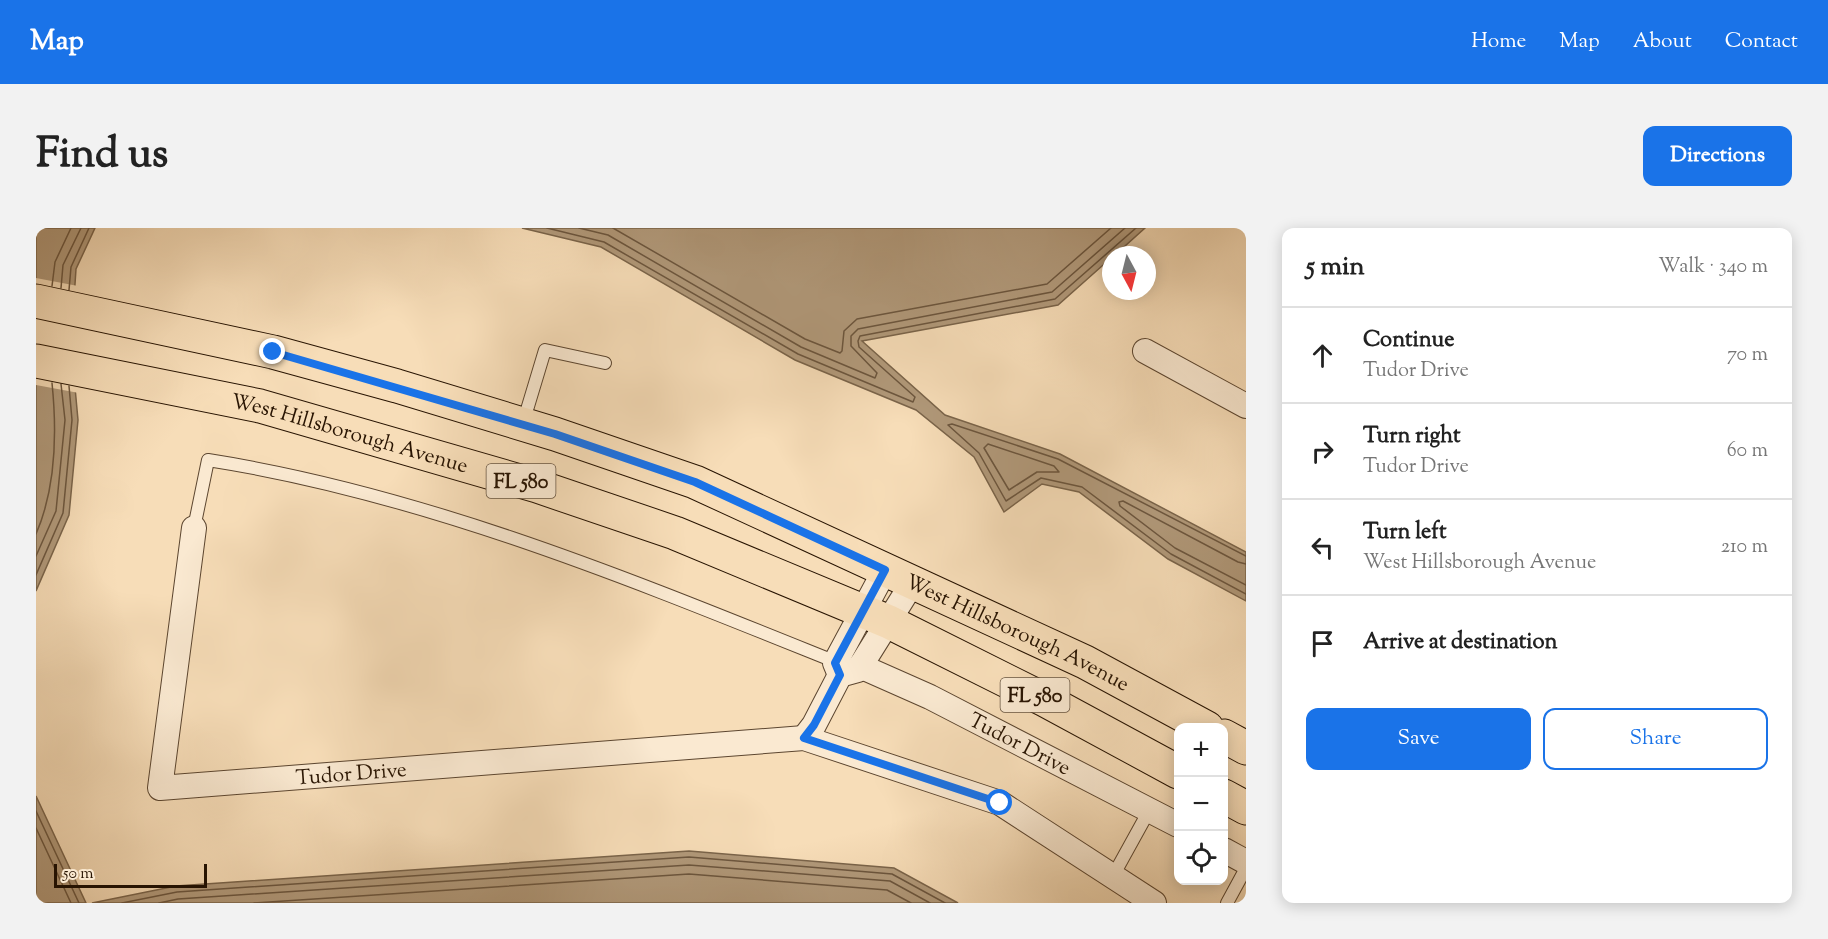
<!DOCTYPE html>
<meta charset="utf-8">
<style>
body{margin:0;font-family:"Sorts Mill Goudy",serif;background:#f2f2f2;color:#222}
.controls{position:absolute;right:18px;bottom:18px;display:grid;overflow:hidden;border-radius:12px;box-shadow:0 3px 15px #0003}
.controls button{width:54px;height:54px;display:grid;place-items:center;padding:0;border:0;border-bottom:2px solid #e0e0e0;background:#fff;color:#222;font:30px sans-serif}
.compass{position:absolute;left:1066px;top:18px;width:54px;height:54px;border-radius:50%;background:#fff;box-shadow:0 3px 15px #0003;rotate:173deg}
.scale{position:absolute;left:18px;bottom:15px;width:153px;box-sizing:border-box;padding-left:6px;border:3px solid #281402;border-top:0;font-size:16px;line-height:21px;white-space:nowrap;color:#281402;-webkit-text-stroke:4px #fae9d1;paint-order:stroke}
.stop{position:absolute;width:18px;height:18px;margin:-14px;border:4px solid #1a73e8;border-radius:50%;background:#fff}
.stop.end{background:#1a73e8;border-color:#fff;box-shadow:0 2px 6px #0008}
.list{margin:0;padding:0;list-style:none}
h2{display:flex;justify-content:space-between;align-items:center;height:78px;margin:0;padding:0 24px;font-size:26px}
h2 small{font-size:20px;font-weight:400;color:#767676}
.list li{display:grid;grid-template-columns:39px 1fr auto;gap:18px;align-items:center;box-sizing:border-box;height:96px;padding:0 24px;border-top:2px solid #e0e0e0}
.list b{display:block;font-size:22px;white-space:nowrap}
.list p{margin:0;font-size:20px;white-space:nowrap;color:#767676}
.list em{font-size:20px;font-style:normal;color:#767676}
.actions{display:flex;gap:12px;padding:18px 24px}
.actions a{flex:1;padding:14px 0;border:2px solid #1a73e8;border-radius:12px;text-align:center;font-size:21px;color:#1a73e8}
.actions .main{background:#1a73e8;color:#fff}
.icon{flex:none;width:33px;height:33px;fill:none;stroke:currentColor;stroke-width:2;stroke-linecap:round;stroke-linejoin:round}
.map{position:relative;flex:none;width:1210px;height:675px;overflow:hidden;border-radius:12px}
header{display:flex;align-items:center;gap:36px;box-sizing:border-box;height:84px;padding:0 30px;background:#1a73e8;color:#fff}
header strong{font-size:28px}
nav{display:flex;gap:33px;margin-inline-start:auto;font-size:21px}
.intro{display:flex;align-items:center;justify-content:space-between;box-sizing:border-box;height:144px;padding:0 36px}
h1{margin:0;font-size:42px}
.button{padding:15px 27px;border-radius:12px;background:#1a73e8;color:#fff;font-size:21px;font-weight:700}
main{display:flex;gap:36px;padding:0 36px}
aside{flex:1;background:#fff;border-radius:12px;box-shadow:0 3px 15px #0003}
.map>svg:first-child{display:block}
.water{fill:#b1997a;stroke:#7a644a;stroke-width:1.5}
.pier{fill:#f7ddb8}
.lines{fill:none;stroke-linecap:round;stroke-linejoin:round}
.shore{stroke:#6c563e;stroke-width:1.5}
.service-casing{stroke:#5c4630;stroke-width:14}
.minor-casing{stroke:#5c4630;stroke-width:26}
.primary-casing{stroke:#281402;stroke-width:35}
.service{stroke:#fae9d1;stroke-width:12}
.minor{stroke:#fae9d1;stroke-width:24}
.primary{stroke:#f7ddb8;stroke-width:33}
.route{stroke:#1a73e8;stroke-width:8}
.labels{text-anchor:middle;stroke-width:5;stroke-linejoin:round;paint-order:stroke}
.shield{fill:#fae9d1;stroke:#675440;stroke-width:1.5}
.shield-label{font-size:20px;font-weight:bold;fill:#281402}
.street-label{font-size:21px;fill:#281402;stroke:#fae9d1}
</style>
<header>
<strong>Map</strong>
<nav><a>Home</a><a>Map</a><a>About</a><a>Contact</a></nav>
</header>
<div class="intro"><h1>Find us</h1><a class="button">Directions</a></div>
<main>
<div class="map">
<svg width="1210" height="675" viewBox="0 0 1210 675">
<rect width="100%" height="100%" fill="#f7ddb8"/>
<filter id="stains"><feTurbulence type="fractalNoise" baseFrequency=".00333" numOctaves="4"/><feColorMatrix values="0 0 0 0 .2 0 0 0 0 .09 0 0 0 0 .02 0 0 0 .5 -.17"/></filter>
<radialGradient id="worn" r=".72"><stop offset=".6" stop-color="#630" stop-opacity="0"/><stop offset="1" stop-color="#630" stop-opacity=".3"/></radialGradient>
<!-- water -->
<g class="water">
<polygon points="0,0 59,0 40,41 35,116 42,192 33,287 0,363"/>
<polygon points="486,0 1109,0 1079,27 1075,27 1075,30 1022,77 826,113 909,187 1024,226 1210,324 1210,373 1132,331 1043,264 1006,256 968,284 938,229 880,182 759,132 565,19"/>
<polygon points="0,568 50,675 0,675"/>
<polygon points="653,623 858,640 922,675 56,675 140,658"/>
</g>
<!-- pier -->
<polygon class="pier" points="0,50 42,58 38,115 43,165 0,157"/>
<g class="lines">
<!-- shore -->
<g class="shore">
<polyline points="511,0 568,14 762,126 877,174 879,169 823,119 822,113 824,108 1019,71 1100,0"/>
<polyline points="543,0 572,7 765,119 839,150 841,145 815,118 815,108 822,101 1016,64 1089,0"/>
<polyline points="577,0 769,111 804,125 806,123 808,103 821,91 1011,56 1075,0"/>
<polyline points="16,58 19,34 35,0"/>
<polyline points="25,60 27,37 45,0"/>
<polyline points="33,62 35,39 53,0"/>
<polygon points="952,216 1018,238 1023,244 1001,244 973,262 948,220"/>
<path d="M0,306C20,260 21,204 16,155"/>
<polyline points="0,328 20,283 29,192 25,156"/>
<polyline points="1210,328 1022,231 916,196 912,197 943,225 970,273 1005,250 1046,259 1135,326 1210,366"/>
<polyline points="1210,336 1202,334 1087,273 1083,274 1084,278 1139,320 1210,357"/>
<polyline points="0,347 27,285 36,192 33,158"/>
<polyline points="0,583 43,675"/>
<polyline points="0,600 35,675"/>
<polyline points="86,675 141,664 653,629 856,646 909,675"/>
<polyline points="123,675 142,671 653,637 854,653 894,675"/>
<polyline points="218,675 653,646 851,662 875,675"/>
</g>
<!-- service casing -->
<g class="service-casing">
<g id="service">
<polyline points="487,195 509,122 569,135"/>
<path d="M158,300L172,232C389,266 596,352 800,434"/>
<polyline points="1077,648 1114,581"/>
<polyline points="1191,675 1210,640"/>
</g>
</g>
<!-- minor casing -->
<g class="minor-casing">
<g id="minor">
<polyline points="1109,123 1210,178"/>
<path id="s1" d="M158,300L124,560L768,510L964,575L1118,675"/>
<path id="s2" d="M824,438L894,469L1142,597"/>
<polyline points="804,447 799,435 849,342"/>
<polyline points="768,510 778,497 804,447 822,442 877,354"/>
<polyline points="1188,622 1210,634"/>
</g>
</g>
<!-- primary casing -->
<g class="primary-casing">
<g id="primary">
<path id="s3" d="M0,73L237,124L361,158L519,206L659,254L1049,434L1171,500"/>
<path id="s4" d="M0,133L224,178L501,258L639,305L853,394L1009,472L1142,544"/>
<polyline points="1188,508 1210,520"/>
<polyline points="1188,568 1210,580"/>
</g>
</g>
<!-- service -->
<use href="#service" class="service"/>
<!-- minor -->
<use href="#minor" class="minor"/>
<!-- primary -->
<use href="#primary" class="primary"/>
</g>
<g class="lines">
<!-- route -->
<polyline class="route" points="237,124 519,206 659,254 849,342 799,435 804,447 778,497 768,510 964,575"/>
</g>
<g class="labels">
<!-- shield labels -->
<g class="shield">
<rect x="450.5" y="236" width="69" height="34" rx="4.5"/>
<rect x="964.5" y="450" width="69" height="34" rx="4.5"/>
</g>
<g class="shield-label">
<text x="485" y="260">FL 580</text>
<text x="999" y="474">FL 580</text>
</g>
<!-- street labels -->
<g class="street-label">
<text dy="7" stroke="none"><textPath href="#s4" startOffset="322">West Hillsborough Avenue</textPath></text>
<text dy="7" stroke="none"><textPath href="#s3" startOffset="1040">West Hillsborough Avenue</textPath></text>
<text dy="7" stroke="none"><textPath href="#s2" startOffset="178">Tudor Drive</textPath></text>
<text dy="7" stroke="none"><textPath href="#s1" startOffset="454">Tudor Drive</textPath></text>
</g>
</g>
<rect width="100%" height="100%" filter="url(#stains)"/>
<rect width="100%" height="100%" fill="url(#worn)"/>
</svg>
<div class="controls">
<button>+</button>
<button>−</button>
<button><svg class="icon" aria-label="locate" viewBox="0 0 24 24"><circle cx="12" cy="12" r="6"/><path d="M12 2v4M12 18v4M2 12h4M18 12h4"/></svg></button>
</div>
<svg class="compass" viewBox="-18 -18 36 36"><path d="M0-13l5 13h-10z" fill="#e53935"/><path d="M0 13l5-13h-10z" fill="#767676"/></svg>
<div class="scale">50 m</div>
<div class="stop" style="left:964px;top:575px"></div>
<div class="stop end" style="left:237px;top:124px"></div>
</div>
<aside>
<h2>5 min<small>Walk · 340 m</small></h2>
<ul class="list">
<li><svg class="icon" aria-label="ahead" viewBox="0 0 24 24"><path d="M12 20V5M6 11l6-6 6 6"/></svg><div><b>Continue</b><p>Tudor Drive</p></div><em>70 m</em></li>
<li><svg class="icon" aria-label="right" viewBox="0 0 24 24"><path d="M7 20v-9h11M14 6l5 5-5 5"/></svg><div><b>Turn right</b><p>Tudor Drive</p></div><em>60 m</em></li>
<li><svg class="icon" aria-label="left" viewBox="0 0 24 24"><path d="M17 20v-9H6M10 6l-5 5 5 5"/></svg><div><b>Turn left</b><p>West Hillsborough Avenue</p></div><em>210 m</em></li>
<li><svg class="icon" aria-label="arrive" viewBox="0 0 24 24"><path d="M6 21V4h12l-3 4 3 4H6"/></svg><div><b>Arrive at destination</b></div></li>
</ul>
<div class="actions"><a class="main">Save</a><a>Share</a></div>
</aside>
</main>
